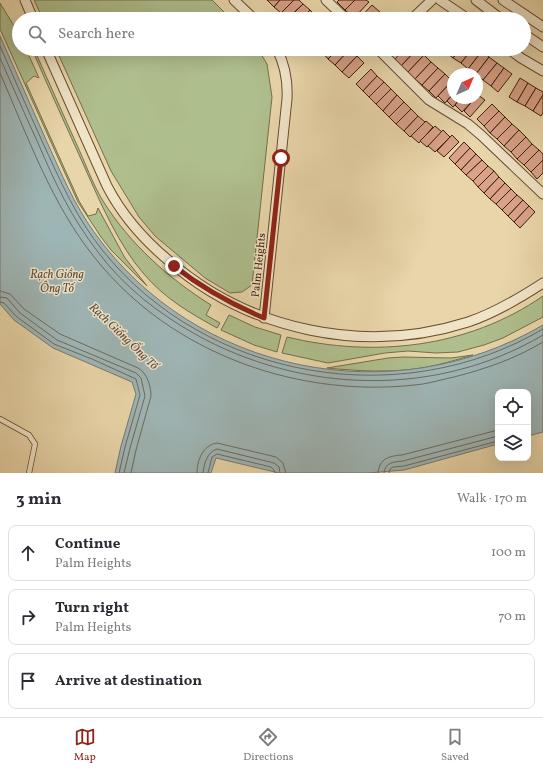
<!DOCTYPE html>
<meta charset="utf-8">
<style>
body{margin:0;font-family:Vollkorn,serif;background:#f7f7f7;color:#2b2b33}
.controls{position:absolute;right:12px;bottom:12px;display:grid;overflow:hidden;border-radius:8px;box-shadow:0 4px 16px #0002}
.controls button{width:36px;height:36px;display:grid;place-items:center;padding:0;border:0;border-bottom:1px solid #e1e1e2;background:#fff;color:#2b2b33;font:20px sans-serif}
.compass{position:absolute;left:447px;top:68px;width:36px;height:36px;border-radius:50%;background:#fff;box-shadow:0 4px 16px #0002;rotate:44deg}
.stop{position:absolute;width:12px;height:12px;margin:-9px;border:3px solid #8f2418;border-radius:50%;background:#fff}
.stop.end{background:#8f2418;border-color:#fff;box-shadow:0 1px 4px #0008}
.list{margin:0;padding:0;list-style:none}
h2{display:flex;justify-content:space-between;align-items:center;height:52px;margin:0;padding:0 16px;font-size:17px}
h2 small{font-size:13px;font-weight:400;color:#7c7c81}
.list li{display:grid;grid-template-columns:26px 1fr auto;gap:12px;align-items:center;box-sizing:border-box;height:56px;margin:0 8px 8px;padding:0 8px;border:1px solid #e1e1e2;border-radius:8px}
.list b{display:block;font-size:15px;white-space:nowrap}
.list p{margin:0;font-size:13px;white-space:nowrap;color:#7c7c81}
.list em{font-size:13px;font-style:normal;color:#7c7c81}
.icon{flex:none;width:22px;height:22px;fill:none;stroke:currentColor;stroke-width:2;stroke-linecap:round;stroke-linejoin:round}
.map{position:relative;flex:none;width:543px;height:473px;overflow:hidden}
.search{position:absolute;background:#fff;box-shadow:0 4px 16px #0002;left:12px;right:12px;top:12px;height:44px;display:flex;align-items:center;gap:10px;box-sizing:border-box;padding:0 14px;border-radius:22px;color:#7c7c81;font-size:15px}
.sheet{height:244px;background:#fff}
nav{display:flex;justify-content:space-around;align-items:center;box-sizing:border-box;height:56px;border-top:1px solid #e1e1e2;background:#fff;font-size:11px;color:#7c7c81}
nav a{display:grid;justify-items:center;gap:2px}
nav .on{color:#8f2418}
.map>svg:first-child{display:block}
.green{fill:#afbe8d;stroke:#766e4c}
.water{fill:#9eb5b5;stroke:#787971}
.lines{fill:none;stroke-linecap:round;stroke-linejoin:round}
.shore{stroke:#6e6a60;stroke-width:1}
.building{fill:#d9a289;stroke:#3e1f0b}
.service-casing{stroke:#684c32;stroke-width:6}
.minor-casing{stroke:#684c32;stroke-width:11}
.service{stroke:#f0e4c7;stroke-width:4.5}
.minor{stroke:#f0e4c7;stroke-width:9}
.route{stroke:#8f2418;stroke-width:5}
.labels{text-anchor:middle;stroke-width:3;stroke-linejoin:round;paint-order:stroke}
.street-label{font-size:11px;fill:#3e1f0b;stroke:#f0e4c7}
.water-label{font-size:12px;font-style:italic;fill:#5b4c3e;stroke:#f0e4c7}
</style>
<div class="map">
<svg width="543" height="473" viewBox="0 0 543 473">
<rect width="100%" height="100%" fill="#e8d5a9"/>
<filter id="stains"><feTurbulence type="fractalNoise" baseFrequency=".005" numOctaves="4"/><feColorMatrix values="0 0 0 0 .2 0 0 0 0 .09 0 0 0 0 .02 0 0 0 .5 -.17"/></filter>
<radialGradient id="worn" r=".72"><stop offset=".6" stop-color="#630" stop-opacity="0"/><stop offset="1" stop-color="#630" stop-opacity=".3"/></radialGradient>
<!-- green -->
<g class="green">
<polygon points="34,0 212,0 231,19 43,19"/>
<polygon points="0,3 19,34 19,49 26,49 39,78 34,76 26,83 79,201 88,216 96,214 98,208 125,258 147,286 111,250 101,237 78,202 0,29"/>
<path d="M32,49H34C48,80 62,112 76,143C85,162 92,183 103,201C130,244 168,278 211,305L206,315L220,323L217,328C190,313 164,298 144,274C119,246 100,202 85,168C67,128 49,89 32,49Z"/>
<polygon points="56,49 258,49 267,64 272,97 252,285 242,292 230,293 205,278 155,236 139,217 111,171"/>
<path d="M543,296V317L503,338L484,345L458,352L436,353L408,351L385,353L328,363L282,353L287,337C374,358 468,348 543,296Z"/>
<polygon points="229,315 255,327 281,335 277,352 254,345 221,330"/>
<path d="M473,355C456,360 439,365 422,368C390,373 358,371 327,368L388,358L403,357L451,358Z"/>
</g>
<!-- water -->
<path class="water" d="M0,36C16,71 31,107 47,142C61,173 74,204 94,232C195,374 393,413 543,325V432L528,436V392H498V444L404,470L368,473H279L216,458L211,473H115L121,446L136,394L132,382L53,348L14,320L0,304Z"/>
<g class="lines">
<!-- shore -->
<g class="shore">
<path d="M0,46C14,78 28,110 42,141C60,180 76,218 103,251C207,380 401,413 543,329"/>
<path d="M0,58C13,87 25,115 38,143C55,183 71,217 98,252C124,287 158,313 195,334C302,394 437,398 543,335"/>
<path d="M0,73C27,135 52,205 95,258C172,355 302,400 423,384C434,382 444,379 454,377C485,369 515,359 543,342"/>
<path d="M0,291L10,294L24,309L60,334L138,368C147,373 151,386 151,396L136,450L131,473"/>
<polyline points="0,297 7,298 20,313 57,340 136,373 141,378 145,396 130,448 124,473"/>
<polyline points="0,302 4,303 17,317 54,344 92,359 136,379 140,395 125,447 119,473"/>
<path d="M197,473C197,460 203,445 217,443L276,457L283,463L286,473"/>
<path d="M203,473C204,464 207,452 217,449L274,463L279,467L280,473"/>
<polyline points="208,473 212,457 217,454 271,467 274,470 275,473"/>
<path d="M378,473C379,458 390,456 402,455L498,430"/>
<path d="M384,473C385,462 394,462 403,461L498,436"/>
<polyline points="389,473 390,469 393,467 404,466 498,441"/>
</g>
</g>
<!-- building -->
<g class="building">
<polygon points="267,0 280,0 274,7"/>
<polygon points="280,0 294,0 281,13 274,7"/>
<polygon points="294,0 299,0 303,4 287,19 281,13"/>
<polygon points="339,0 355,0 345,10 337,2"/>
<polygon points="355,0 366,0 369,2 354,18 345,10"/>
<polygon points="303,4 310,10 301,19 288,19"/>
<polygon points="372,5 381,13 375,19 359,19"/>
<polygon points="310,10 317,17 314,19 301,19"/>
<polygon points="325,49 338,49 328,59 322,52"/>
<polygon points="338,49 350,49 335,65 328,59"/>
<polygon points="350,49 357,56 342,72 335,65"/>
<polygon points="404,49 417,49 401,66 394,60"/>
<polygon points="417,49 424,55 408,72 401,66"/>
<polygon points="448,49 460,49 453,58 446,52"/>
<polygon points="460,49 472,49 461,63 453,58"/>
<polygon points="472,49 479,49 482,51 468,69 461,63"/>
<polygon points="482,51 489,57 476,74 475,74 468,69"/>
<polygon points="424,55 431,62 415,79 408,72"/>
<polygon points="357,56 364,63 349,78 342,72"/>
<polygon points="489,57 497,63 483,80 476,74"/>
<polygon points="431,62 438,68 422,85 415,79"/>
<polygon points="497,63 504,68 491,86 483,80"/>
<polygon points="438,68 445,74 429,91 422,85"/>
<polygon points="504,68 512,74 498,92 491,86"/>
<polygon points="371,69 377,76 363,91 356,84"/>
<polygon points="445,74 452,81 436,98 429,91"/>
<polygon points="377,76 384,82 369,97 363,91"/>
<polygon points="520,78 528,83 517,102 509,97"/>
<polygon points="452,81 453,94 445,103 438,96"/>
<polygon points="384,82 391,89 376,104 369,97"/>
<polygon points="528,83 536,88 525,106 517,102"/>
<polygon points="536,88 543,92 543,95 533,111 525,106"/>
<polygon points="391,89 397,95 383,111 376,104"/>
<polygon points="453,94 453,98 461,98 453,107 447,101"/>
<polygon points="397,95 404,102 389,117 383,111"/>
<polygon points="478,95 485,100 470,117 464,111 475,98 477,98"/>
<polygon points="543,95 543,113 541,116 533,111"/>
<polygon points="461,98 475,98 462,112 455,105"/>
<polygon points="404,102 411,109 396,124 389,117"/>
<polygon points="492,104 499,111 484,126 477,119"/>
<polygon points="411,109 418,116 404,131 396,124"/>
<polygon points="499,111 505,117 490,133 484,126"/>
<polygon points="418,116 425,122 410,137 404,131"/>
<polygon points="505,117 512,124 497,139 490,133"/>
<polygon points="426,121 433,127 419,143 411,136"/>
<polygon points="512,124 519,130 504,146 497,139"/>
<polygon points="435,126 442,132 427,147 420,141"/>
<polygon points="443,130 450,137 435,152 428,146"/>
<polygon points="519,130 526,137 511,152 504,146"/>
<polygon points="452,135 459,142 444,157 437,151"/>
<polygon points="526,137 532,144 517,159 511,152"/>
<polygon points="464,142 470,148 455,164 449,158"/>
<polygon points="532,144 539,150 524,165 517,159"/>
<polygon points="470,148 476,154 461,170 455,164"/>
<polygon points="539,150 543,154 543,160 531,172 524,165"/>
<polygon points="476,154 482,160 466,175 461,170"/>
<polygon points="482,160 488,166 473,181 466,175"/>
<polygon points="543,160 543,173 537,179 531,172"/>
<polygon points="488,166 494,171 478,187 473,181"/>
<polygon points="494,171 499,177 484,193 478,187"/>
<polygon points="499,177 505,183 490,199 484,193"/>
<polygon points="505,183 511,189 496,204 490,199"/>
<polygon points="511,189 517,195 502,210 496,204"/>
<polygon points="517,195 523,200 508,216 502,210"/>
<polygon points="523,200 529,206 514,222 508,216"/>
<polygon points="529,206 535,212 520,228 514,222"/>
</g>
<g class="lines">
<!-- service casing -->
<g class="service-casing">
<polyline id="service" points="0,419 29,435 35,444 29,473"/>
</g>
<!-- minor casing -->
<g class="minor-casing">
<g id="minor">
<polyline points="25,0 33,19"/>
<polyline points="234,0 254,19"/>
<polyline points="326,0 346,19"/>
<polyline points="440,0 468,19"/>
<polyline points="476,0 501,19"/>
<polyline points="503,0 543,27"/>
<polyline points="412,19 432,0"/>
<polyline points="524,34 543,47"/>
<path d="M46,49L107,186C122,215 143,239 168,260C249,331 365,355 468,322C495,313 520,298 543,283"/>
<polyline points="378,49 429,100 468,124 481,135 543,194"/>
<polyline points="509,49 521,58 543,71"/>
<path d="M264,318L287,99C288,81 285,65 277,49"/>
</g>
</g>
<!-- service -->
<use href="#service" class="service"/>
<!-- minor -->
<use href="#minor" class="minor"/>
</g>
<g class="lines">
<!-- route -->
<path class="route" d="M174,266C202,288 231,304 264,318L281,158"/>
</g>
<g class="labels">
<!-- street labels -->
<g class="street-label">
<text transform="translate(258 265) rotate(-84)" y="4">Palm Heights</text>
</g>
<!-- water labels -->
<g class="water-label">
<text x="57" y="278">Rạch Giồng<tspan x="57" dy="14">Ông Tố</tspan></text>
<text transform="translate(124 336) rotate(44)" y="4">Rạch Giống Ống Tố</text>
</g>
</g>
<rect width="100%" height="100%" filter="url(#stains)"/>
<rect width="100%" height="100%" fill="url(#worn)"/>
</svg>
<div class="controls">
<button><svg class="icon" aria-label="locate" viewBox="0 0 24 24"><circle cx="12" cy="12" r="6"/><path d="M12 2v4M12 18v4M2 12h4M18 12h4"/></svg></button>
<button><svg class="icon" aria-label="layers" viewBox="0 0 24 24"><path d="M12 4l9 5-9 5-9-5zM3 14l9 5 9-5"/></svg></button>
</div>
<svg class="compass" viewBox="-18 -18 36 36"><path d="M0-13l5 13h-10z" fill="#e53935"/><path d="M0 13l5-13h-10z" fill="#7c7c81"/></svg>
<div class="stop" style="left:281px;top:158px"></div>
<div class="stop end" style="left:174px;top:266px"></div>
<div class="search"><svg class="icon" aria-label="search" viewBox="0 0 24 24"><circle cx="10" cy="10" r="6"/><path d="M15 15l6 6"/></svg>Search here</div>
</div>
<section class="sheet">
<h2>3 min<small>Walk · 170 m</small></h2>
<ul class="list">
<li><svg class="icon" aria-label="ahead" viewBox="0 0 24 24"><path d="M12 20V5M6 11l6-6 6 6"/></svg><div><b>Continue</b><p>Palm Heights</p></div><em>100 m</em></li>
<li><svg class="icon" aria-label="right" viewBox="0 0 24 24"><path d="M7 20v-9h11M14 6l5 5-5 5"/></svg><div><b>Turn right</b><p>Palm Heights</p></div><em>70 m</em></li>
<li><svg class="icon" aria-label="arrive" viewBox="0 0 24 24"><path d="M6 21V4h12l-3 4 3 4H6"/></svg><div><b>Arrive at destination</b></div></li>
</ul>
</section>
<nav>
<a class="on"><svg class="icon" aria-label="map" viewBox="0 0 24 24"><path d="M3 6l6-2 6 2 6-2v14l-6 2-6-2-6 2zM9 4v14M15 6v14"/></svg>Map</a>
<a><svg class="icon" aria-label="directions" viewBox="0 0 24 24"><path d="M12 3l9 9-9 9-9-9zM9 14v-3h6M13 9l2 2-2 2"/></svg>Directions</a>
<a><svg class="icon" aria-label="saved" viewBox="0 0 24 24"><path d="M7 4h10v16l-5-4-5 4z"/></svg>Saved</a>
</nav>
